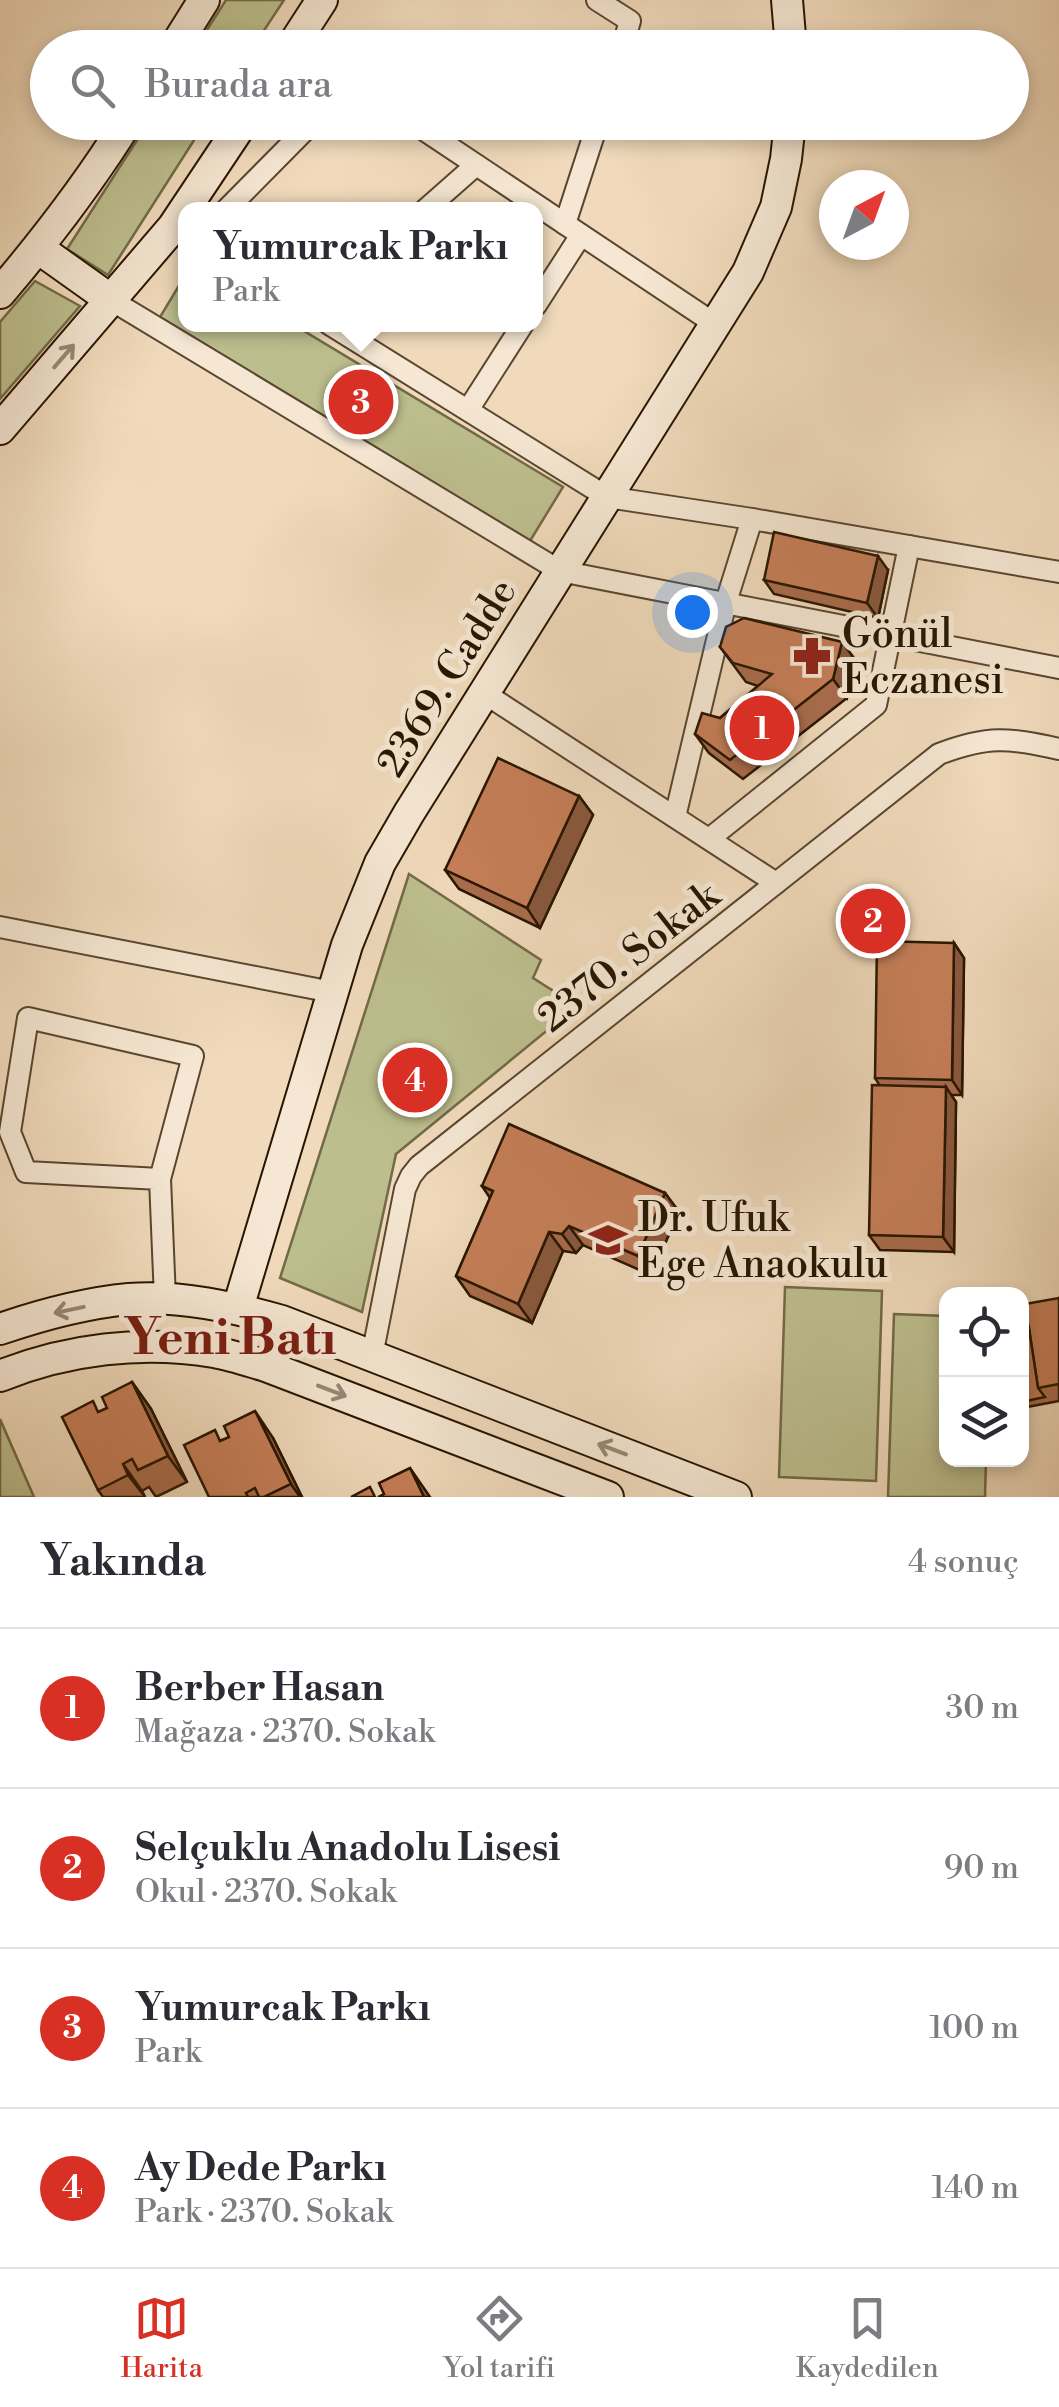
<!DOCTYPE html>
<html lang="tr">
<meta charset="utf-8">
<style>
body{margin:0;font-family:"Libre Bodoni",serif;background:#f2f2f3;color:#2b2b33}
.controls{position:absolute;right:30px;bottom:30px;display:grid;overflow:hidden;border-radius:20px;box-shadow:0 5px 15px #0003}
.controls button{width:90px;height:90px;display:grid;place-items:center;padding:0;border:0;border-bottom:2px solid #e1e1e2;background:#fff;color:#2b2b33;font:50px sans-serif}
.compass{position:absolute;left:819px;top:170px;width:90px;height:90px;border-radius:50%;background:#fff;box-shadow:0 5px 15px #0003;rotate:41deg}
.you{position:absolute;left:692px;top:612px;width:35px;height:35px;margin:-25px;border:8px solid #fff;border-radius:50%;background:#1a73e8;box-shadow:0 0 0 15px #1a73e833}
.badge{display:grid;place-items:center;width:65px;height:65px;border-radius:50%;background:#d93025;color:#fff;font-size:32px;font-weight:700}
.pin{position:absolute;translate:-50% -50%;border:5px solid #fff;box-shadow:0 2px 10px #0006}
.popup{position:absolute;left:178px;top:202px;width:365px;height:130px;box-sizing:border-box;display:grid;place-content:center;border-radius:20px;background:#fff;filter:drop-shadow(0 2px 8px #0005);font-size:32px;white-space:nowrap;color:#7c7c81}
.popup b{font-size:38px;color:#2b2b33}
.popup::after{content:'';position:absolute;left:50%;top:100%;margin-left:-20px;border:20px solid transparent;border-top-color:#fff}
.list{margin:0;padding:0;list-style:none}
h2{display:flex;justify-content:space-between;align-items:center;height:130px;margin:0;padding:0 40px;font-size:42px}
h2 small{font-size:32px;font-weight:400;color:#7c7c81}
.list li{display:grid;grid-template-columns:65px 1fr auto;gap:30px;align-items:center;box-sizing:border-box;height:160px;padding:0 40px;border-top:2px solid #e1e1e2}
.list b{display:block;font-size:38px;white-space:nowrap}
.list p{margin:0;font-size:32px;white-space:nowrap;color:#7c7c81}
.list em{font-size:32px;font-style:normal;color:#7c7c81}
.icon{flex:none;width:55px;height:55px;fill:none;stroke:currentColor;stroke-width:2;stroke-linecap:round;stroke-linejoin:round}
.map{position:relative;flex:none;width:1059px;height:1497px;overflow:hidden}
.search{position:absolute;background:#fff;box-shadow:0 5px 15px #0003;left:30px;right:30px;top:30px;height:110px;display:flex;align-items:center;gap:25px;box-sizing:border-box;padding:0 35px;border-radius:55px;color:#7c7c81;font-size:38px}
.sheet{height:770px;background:#fff}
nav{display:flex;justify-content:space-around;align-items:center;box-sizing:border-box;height:140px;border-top:2px solid #e1e1e2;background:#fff;font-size:28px;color:#7c7c81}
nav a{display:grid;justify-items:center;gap:5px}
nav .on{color:#d93025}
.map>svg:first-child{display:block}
.green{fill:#bdbe8e;stroke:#726a47;stroke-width:2.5}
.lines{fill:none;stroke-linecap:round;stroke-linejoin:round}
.street-casing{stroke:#5a462f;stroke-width:24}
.secondary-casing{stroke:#281500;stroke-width:34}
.street{stroke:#f5e7d3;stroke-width:20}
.secondary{stroke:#f5e7d3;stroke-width:30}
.wall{fill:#a96c4c;stroke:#281500;stroke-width:2.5}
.shaded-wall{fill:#8a583e;stroke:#281500;stroke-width:2.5}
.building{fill:#c57e58;stroke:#281500;stroke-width:2.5}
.oneway{stroke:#998874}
.labels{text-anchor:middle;stroke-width:10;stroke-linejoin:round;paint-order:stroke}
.poi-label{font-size:40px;fill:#281500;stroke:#f5e7d3;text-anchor:start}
.street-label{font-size:40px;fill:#281500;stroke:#f5e7d3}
.district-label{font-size:50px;font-weight:bold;fill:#7a1f14;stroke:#f5e7d3}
</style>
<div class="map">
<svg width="1059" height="1497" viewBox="0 0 1059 1497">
<rect width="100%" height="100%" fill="#f0dabb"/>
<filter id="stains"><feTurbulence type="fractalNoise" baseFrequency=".002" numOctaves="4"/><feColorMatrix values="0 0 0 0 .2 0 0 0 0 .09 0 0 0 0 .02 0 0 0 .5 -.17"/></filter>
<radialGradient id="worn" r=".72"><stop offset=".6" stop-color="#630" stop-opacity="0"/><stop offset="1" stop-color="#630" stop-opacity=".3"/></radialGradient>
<!-- green -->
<g class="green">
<polygon points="226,0 284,0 253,47 196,47"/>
<polygon points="148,123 205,123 108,275 67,249"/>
<polygon points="186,274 186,324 294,325 563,487 530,541 160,317"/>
<polygon points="35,281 80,306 0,399 0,322"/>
<polygon points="409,874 541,960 533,978 577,1006 396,1154 362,1312 280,1278"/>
<polygon points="785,1287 882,1291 876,1481 779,1477"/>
<polygon points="894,1314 946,1316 946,1460 986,1460 985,1497 888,1497"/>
<polygon points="0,1419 34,1497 0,1497"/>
</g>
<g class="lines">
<!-- street casing -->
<g class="street-casing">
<g id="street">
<polyline points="597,0 630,21 622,48"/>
<polyline points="412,122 715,324"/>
<polyline points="226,210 313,122"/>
<polyline points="425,210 476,165"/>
<polyline points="565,224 598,122"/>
<polyline points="111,300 560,571 1059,668"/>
<polyline points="536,305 581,235"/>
<polyline points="329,324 607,497 752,519 1059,572"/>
<polyline points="468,410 523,324"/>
<polyline points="484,693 776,883"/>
<polyline points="675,817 726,602 752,519"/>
<polyline points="709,839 876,705 909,546"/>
<polyline points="0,927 332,992"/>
<polyline points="160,1179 193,1056 28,1018 10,1132 26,1172 160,1179 165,1299"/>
<path d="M372,1356L405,1189L411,1176L419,1166L939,754C989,735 1008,738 1059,749"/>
</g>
</g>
<!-- secondary casing -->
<g class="secondary-casing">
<g id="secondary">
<polyline points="787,0 791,48"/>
<polyline points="174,48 204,0"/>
<polyline points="291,48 322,0"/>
<polyline points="38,248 111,300"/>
<path d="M0,293C46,239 89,183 127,122"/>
<polyline points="0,429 173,227 243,122"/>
<polyline points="238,1308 347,945 380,863 409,813 748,272 776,207 786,159 790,122"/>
<path d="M0,1329C41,1315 85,1303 129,1299C180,1295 233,1307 282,1321L736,1497"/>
<path d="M0,1376C67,1349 142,1340 214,1352C231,1355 249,1361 266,1366L608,1497"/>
</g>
</g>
<!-- street -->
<use href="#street" class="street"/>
<!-- secondary -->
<use href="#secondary" class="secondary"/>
</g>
<!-- wall -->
<g class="wall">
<polygon points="888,570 878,618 774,594 764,580"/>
<polygon points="842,642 856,661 847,698 743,779 709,753 695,734 720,718 758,686 746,682 720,647"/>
<polygon points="579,796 593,815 540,928 459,889 445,870"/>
<polygon points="954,943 964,958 962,1095 951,1095 956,1102 954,1252 880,1250 869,1235 880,1086 875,1078"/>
<polygon points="482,1186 665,1193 679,1212 651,1275 583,1245 576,1253 563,1251 532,1323 470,1296 456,1276 490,1198"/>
<polygon points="1059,1298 1059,1401 1022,1408 1022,1334"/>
<polygon points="132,1382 151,1409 187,1482 156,1497 149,1487 142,1491 145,1497 103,1497 98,1490 100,1412 107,1408"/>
<polygon points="273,1438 302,1497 209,1497 222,1440"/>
</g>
<!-- shaded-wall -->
<g class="shaded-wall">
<polygon points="878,556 888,570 878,618 867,603"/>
<polygon points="842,642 856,661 847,698 833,679"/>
<polygon points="579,796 593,815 540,928 527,908"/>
<polygon points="954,943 964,958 962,1095 952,1080"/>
<polygon points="946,1087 956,1102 954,1252 943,1237"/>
<polygon points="665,1193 679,1212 651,1275 638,1256"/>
<polygon points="569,1226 583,1245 576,1253 562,1234"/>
<polygon points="549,1232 563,1251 532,1323 518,1304"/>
<polygon points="132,1382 151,1409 187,1482 168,1456"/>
<polygon points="255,1411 273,1438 302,1497 300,1497 291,1484"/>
<polygon points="123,1464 142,1491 145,1497 128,1475"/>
<polygon points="410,1468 430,1497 424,1497"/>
</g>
<!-- building -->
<g class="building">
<polygon points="774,532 878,556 867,603 764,580"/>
<polygon points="744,618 842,642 833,679 730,760 695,734 702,713 720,718 772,674 733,663 720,647 726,627"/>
<polygon points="498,758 579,796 527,908 445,870"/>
<polygon points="877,941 954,943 952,1080 875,1078"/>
<polygon points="872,1085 946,1087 943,1237 869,1235"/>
<polygon points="509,1124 665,1193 638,1256 569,1226 562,1234 549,1232 518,1304 456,1276 493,1191 482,1186"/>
<polygon points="1059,1298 1059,1384 1038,1388 1025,1304"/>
<polygon points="1029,1328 1038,1388 1045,1397 1022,1402 1022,1334"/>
<polygon points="132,1382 168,1456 138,1470 132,1459 123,1464 128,1475 98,1490 62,1417 93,1401 98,1412 107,1408 102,1397"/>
<polygon points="255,1411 291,1484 264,1497 259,1497 255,1488 246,1493 248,1497 209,1497 184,1445 215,1430 220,1441 229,1437 224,1426"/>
<polygon points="410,1468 424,1497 378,1497 384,1494 379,1483"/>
<polygon points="370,1487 375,1497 351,1497"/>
</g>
<!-- one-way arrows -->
<defs><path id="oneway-shaft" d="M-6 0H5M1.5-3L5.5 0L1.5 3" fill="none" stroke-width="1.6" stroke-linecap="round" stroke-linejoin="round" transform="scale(2.5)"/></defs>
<g class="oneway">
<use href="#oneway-shaft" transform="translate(64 356) rotate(-49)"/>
<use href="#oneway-shaft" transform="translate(69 1310) rotate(168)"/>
<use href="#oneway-shaft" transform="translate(332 1391) rotate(21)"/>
<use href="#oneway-shaft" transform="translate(612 1449) rotate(-159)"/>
</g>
<!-- icons -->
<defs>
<g id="pharmacy-bare" transform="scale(3)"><path d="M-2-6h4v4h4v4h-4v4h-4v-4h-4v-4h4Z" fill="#8f2418" stroke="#f5e7d3" stroke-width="2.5" paint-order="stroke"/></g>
<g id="school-bare" transform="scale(3)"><path d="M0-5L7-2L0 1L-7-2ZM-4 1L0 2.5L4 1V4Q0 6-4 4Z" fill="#8f2418" stroke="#f5e7d3" stroke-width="2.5" paint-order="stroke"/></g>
</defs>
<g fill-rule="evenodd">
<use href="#pharmacy-bare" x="812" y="656"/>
<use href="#school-bare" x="608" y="1240"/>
</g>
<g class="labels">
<!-- poi labels -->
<g class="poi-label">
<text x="842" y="647">Gönül<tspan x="842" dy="46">Eczanesi</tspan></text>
<text x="638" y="1231">Dr. Ufuk<tspan x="638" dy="46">Ege Anaokulu</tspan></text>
</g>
<!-- street labels -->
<g class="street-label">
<text transform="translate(446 677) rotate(-58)" y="14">2369. Cadde</text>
<text transform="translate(628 956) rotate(-38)" y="14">2370. Sokak</text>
</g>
<!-- district labels -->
<g class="district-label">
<text x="230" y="1354">Yeni Batı</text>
</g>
</g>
<rect width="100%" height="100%" filter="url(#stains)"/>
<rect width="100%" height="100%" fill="url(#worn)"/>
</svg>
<div class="controls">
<button><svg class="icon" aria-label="locate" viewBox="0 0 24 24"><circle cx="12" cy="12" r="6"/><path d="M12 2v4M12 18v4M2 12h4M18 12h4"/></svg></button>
<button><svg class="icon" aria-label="layers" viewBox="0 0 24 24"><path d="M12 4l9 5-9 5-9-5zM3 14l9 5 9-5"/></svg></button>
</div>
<svg class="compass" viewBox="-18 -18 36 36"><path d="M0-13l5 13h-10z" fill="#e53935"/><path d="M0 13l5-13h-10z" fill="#7c7c81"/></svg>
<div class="you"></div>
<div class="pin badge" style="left:762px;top:728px">1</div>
<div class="pin badge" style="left:873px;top:921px">2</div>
<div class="pin badge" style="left:361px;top:402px">3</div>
<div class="popup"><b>Yumurcak Parkı</b>Park</div>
<div class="pin badge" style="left:415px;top:1080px">4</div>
<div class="search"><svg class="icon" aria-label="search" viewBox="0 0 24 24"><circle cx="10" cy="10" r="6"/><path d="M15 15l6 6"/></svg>Burada ara</div>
</div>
<section class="sheet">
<h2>Yakında<small>4 sonuç</small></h2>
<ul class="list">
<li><span class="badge">1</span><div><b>Berber Hasan</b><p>Mağaza · 2370. Sokak</p></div><em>30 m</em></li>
<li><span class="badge">2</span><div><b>Selçuklu Anadolu Lisesi</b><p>Okul · 2370. Sokak</p></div><em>90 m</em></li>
<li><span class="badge">3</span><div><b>Yumurcak Parkı</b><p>Park</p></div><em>100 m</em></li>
<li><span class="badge">4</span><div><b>Ay Dede Parkı</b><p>Park · 2370. Sokak</p></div><em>140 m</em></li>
</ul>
</section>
<nav>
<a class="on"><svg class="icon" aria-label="map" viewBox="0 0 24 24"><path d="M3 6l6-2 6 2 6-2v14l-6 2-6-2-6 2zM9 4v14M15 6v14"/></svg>Harita</a>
<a><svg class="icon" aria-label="directions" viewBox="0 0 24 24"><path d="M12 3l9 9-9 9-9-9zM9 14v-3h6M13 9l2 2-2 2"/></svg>Yol tarifi</a>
<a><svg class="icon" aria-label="saved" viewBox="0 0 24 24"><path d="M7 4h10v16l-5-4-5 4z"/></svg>Kaydedilen</a>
</nav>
